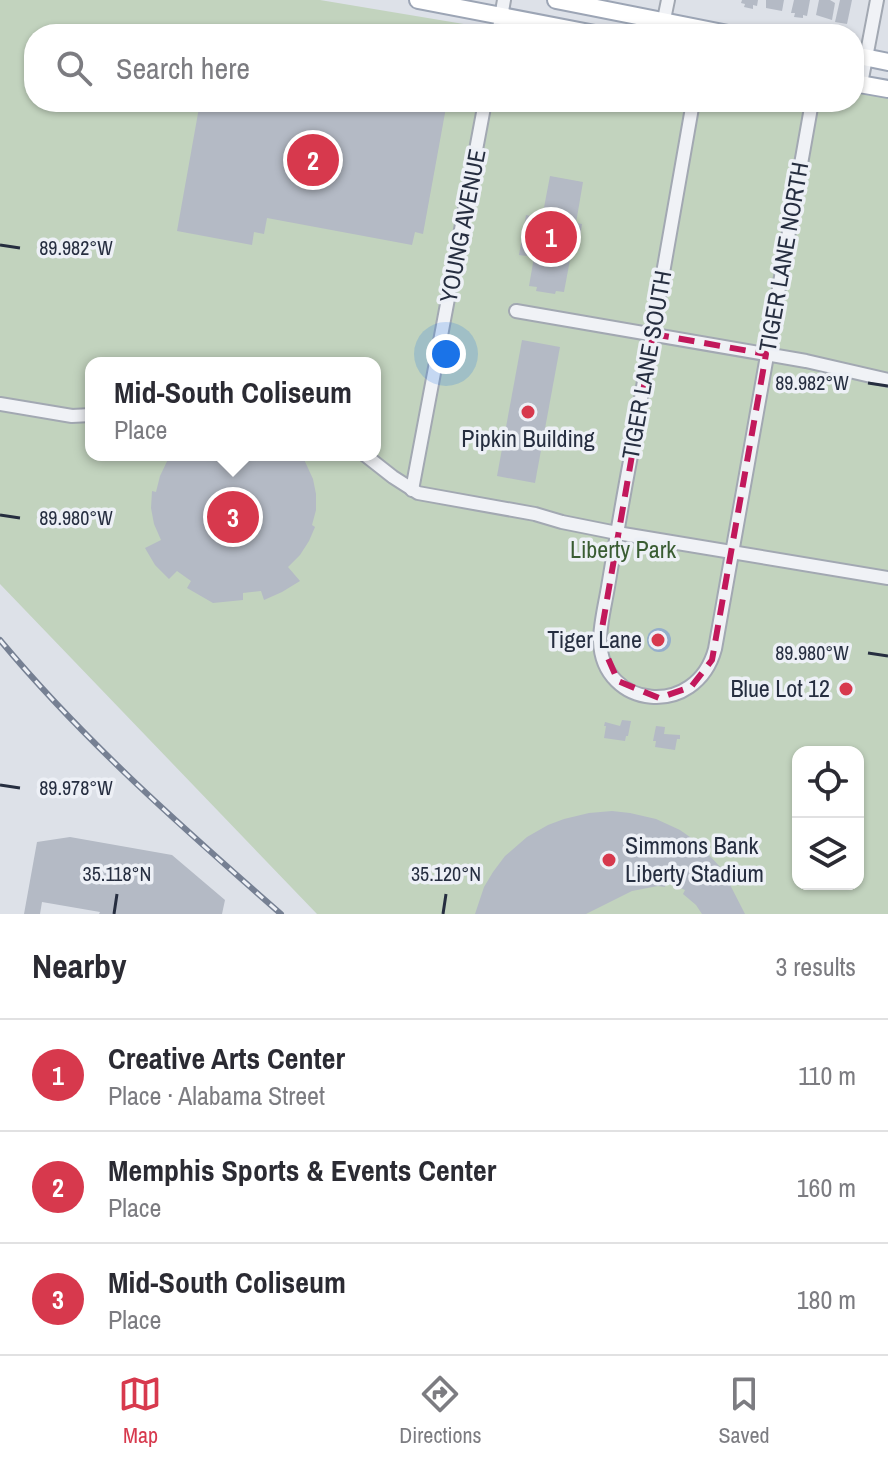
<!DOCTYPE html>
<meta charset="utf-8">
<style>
body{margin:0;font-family:"Archivo Narrow",sans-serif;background:#f7f7f7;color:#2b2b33}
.controls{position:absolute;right:24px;bottom:24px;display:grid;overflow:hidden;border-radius:16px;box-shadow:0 2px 6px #0004}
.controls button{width:72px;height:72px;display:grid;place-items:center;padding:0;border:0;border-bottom:2px solid #e1e1e2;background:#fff;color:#2b2b33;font:40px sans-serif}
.you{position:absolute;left:446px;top:354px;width:28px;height:28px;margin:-20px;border:6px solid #fff;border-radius:50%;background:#1a73e8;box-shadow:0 0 0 12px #1a73e833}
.badge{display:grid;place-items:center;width:52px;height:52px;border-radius:50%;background:#d7394d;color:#fff;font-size:26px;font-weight:700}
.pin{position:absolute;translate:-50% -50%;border:4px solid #fff;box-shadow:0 2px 8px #0006}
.popup{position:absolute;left:85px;top:357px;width:296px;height:104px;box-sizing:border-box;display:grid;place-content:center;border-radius:16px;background:#fff;filter:drop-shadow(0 2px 6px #0005);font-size:26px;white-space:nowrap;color:#7c7c81}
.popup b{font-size:30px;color:#2b2b33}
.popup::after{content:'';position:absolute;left:50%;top:100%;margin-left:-16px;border:16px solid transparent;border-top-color:#fff}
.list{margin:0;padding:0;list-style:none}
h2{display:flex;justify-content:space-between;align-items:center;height:104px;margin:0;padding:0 32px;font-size:34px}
h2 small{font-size:26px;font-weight:400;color:#7c7c81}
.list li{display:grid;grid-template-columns:52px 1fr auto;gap:24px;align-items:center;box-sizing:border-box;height:112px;padding:0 32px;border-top:2px solid #e1e1e2}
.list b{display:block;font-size:30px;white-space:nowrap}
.list p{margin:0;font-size:26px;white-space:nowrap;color:#7c7c81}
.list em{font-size:26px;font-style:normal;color:#7c7c81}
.icon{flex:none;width:44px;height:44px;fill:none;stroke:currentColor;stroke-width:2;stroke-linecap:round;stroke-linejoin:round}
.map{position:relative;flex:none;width:888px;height:914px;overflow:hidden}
.search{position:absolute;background:#fff;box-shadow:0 2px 6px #0004;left:24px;right:24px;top:24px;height:88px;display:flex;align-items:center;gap:20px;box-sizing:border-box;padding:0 28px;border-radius:32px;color:#7c7c81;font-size:30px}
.sheet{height:440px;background:#fff}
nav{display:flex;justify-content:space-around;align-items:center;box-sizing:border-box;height:112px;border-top:2px solid #e1e1e2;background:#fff;font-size:22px;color:#7c7c81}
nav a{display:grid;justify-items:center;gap:4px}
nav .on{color:#d7394d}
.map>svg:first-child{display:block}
.green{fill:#c2d3be;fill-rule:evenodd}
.water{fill:#95aecb}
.building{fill:#b4bac5}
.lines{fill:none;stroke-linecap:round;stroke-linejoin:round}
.minor-casing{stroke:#a2a8b2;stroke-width:16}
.major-casing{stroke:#9ca5b5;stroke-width:20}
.minor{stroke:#f0f2f6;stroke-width:12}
.major{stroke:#fff;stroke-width:16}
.rail-casing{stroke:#768093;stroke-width:6}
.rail{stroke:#edf0f6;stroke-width:3;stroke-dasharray:9;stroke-linecap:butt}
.marked{fill:none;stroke:#c2185b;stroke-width:6;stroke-dasharray:16 10;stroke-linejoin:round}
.ticks{fill:none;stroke:#262e40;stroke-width:3}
.poi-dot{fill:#d7394d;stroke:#edf0f6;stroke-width:3}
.labels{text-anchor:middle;stroke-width:7;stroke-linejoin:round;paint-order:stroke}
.street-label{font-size:24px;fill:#262e40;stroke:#edf0f6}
.poi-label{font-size:24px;fill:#262e40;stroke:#edf0f6;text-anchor:end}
.park-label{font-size:24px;fill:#395c32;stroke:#edf0f6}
.ticks-label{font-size:20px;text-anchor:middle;fill:#262e40;stroke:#edf0f6;stroke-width:7;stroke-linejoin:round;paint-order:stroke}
</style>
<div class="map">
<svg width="888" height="914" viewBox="0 0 888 914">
<rect width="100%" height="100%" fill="#dde1e8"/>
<!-- green -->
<path class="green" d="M0,0H320L511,32L517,28L551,34H34V102H854V90L888,96V914H317L0,584ZM91,363H375V455H91ZM798,752H858V884H798Z"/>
<!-- water -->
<circle class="water" cx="659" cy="640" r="12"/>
<!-- building -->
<g class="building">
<polygon points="742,0 758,0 757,6 753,5 753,9 744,7 745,4 741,3"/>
<polygon points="766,0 784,0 782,11 766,8"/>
<polygon points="794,0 810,0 807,16 803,15 803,18 794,17 795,13 791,13"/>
<polygon points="819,0 830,0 835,3 832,20 816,15"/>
<polygon points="840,0 852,0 847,24 835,22"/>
<polygon points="200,102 447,102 423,234 415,232 412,245 267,218 264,234 254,232 252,245 177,231"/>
<polygon points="550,176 583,182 576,223 582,224 578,250 572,249 564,292 556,291 555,294 536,291 537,287 529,286 534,257 519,255 526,215 542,218"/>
<polygon points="522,340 560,347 535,483 497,476"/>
<polygon points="170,455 302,455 313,479 316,494 316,510 312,525 315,527 309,541 300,555 288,567 300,581 282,592 264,600 261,591 243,593 243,600 213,603 187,588 191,581 177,571 169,579 155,565 145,548 161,540 154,524 151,508 152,491 156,492 160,476"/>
<polygon points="622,720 631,721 628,736 626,736 625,741 604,738 606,726 604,726 605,722 620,726"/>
<polygon points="656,726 665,727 664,734 680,735 680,739 677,739 675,750 655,747 656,741 653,741"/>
<polygon points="612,811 630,813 656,819 680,830 697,842 722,869 745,914 702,914 696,905 683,894 685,890 666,882 665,887 658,886 632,891 586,914 475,914 484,887 493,872 505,856 527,837 548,825 564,819 589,813"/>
<polygon points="70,837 172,855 225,900 222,914 99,914 100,912 42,902 40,914 24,914 37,842"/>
</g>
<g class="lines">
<!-- minor casing -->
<g class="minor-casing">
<g id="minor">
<polyline points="498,34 504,0"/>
<polyline points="661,34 668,0"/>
<polyline points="861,84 877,0"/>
<path d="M693,102C671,222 651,342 630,461C622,503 615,545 608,587C605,605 600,624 600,641C602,709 696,719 715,649L812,102"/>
<polyline points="516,311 806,361 888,380"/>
<polyline points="0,404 72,416 91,415"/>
<polyline points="365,455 393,477 418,493 535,514 562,522 617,533 888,578"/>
<polyline points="412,490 485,102"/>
</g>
</g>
<!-- major casing -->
<g class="major-casing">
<g id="major">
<polyline points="418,0 595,34"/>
<polyline points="556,0 728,34"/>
<polyline points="854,55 888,62"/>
<polyline points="854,83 888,89"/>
</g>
</g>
<!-- minor -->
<use href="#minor" class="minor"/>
<!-- major -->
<use href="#major" class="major"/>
<!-- rail casing -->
<g class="rail-casing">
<path id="rail" d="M0,640C84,741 183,828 281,914"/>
</g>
<!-- rail -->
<use href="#rail" class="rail"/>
</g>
<!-- marked area -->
<path class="marked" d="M653,334L766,354L712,660L691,687L659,698L618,681L600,640Z"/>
<!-- ticks -->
<path class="ticks" d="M0,245L20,248M868,383L888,386M0,515L20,518M868,653L888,656M0,785L20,788M114,914L117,894M443,914L446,894"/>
<!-- markers -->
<g class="poi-dot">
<circle cx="528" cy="412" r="8"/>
<circle cx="658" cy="640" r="8"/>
<circle cx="846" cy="689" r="8"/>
<circle cx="609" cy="860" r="8"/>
</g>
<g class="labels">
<!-- street labels -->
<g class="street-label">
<text transform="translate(463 226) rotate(-79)" y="8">YOUNG AVENUE</text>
<text transform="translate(784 257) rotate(-80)" y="8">TIGER LANE NORTH</text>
<text transform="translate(647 365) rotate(-80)" y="8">TIGER LANE SOUTH</text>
</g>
<!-- poi labels -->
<g class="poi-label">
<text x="528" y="447" text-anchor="middle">Pipkin Building</text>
<text x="642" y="648">Tiger Lane</text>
<text x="830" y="697">Blue Lot 12</text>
<text x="625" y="854" text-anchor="start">Simmons Bank<tspan x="625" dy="28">Liberty Stadium</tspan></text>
</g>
<!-- park labels -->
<g class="park-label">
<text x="623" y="558">Liberty Park</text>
</g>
</g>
<g class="ticks-label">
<text x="76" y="255">89.982°W</text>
<text x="812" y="390">89.982°W</text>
<text x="76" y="525">89.980°W</text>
<text x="812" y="660">89.980°W</text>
<text x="76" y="795">89.978°W</text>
<text x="117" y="881">35.118°N</text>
<text x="446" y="881">35.120°N</text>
</g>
</svg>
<div class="controls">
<button><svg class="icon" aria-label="locate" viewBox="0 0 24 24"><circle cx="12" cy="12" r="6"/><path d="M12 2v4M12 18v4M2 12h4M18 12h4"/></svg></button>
<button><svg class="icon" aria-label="layers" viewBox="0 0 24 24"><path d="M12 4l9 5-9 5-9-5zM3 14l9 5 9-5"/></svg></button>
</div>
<div class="you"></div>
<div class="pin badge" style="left:551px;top:237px">1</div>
<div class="pin badge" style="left:313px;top:160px">2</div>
<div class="pin badge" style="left:233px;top:517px">3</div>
<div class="popup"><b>Mid-South Coliseum</b>Place</div>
<div class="search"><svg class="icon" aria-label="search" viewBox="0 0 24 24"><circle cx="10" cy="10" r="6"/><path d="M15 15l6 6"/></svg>Search here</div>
</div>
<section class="sheet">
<h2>Nearby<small>3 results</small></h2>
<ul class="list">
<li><span class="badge">1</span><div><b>Creative Arts Center</b><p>Place · Alabama Street</p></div><em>110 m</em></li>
<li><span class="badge">2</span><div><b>Memphis Sports &amp; Events Center</b><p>Place</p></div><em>160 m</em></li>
<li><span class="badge">3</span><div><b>Mid-South Coliseum</b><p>Place</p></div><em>180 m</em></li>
</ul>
</section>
<nav>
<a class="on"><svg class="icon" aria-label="map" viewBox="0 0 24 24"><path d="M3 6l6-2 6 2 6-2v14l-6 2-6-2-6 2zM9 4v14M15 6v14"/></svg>Map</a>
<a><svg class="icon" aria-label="directions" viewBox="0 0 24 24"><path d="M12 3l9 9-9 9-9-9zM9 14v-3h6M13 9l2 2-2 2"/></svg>Directions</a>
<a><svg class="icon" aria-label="saved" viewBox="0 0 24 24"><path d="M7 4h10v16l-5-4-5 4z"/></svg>Saved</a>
</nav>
